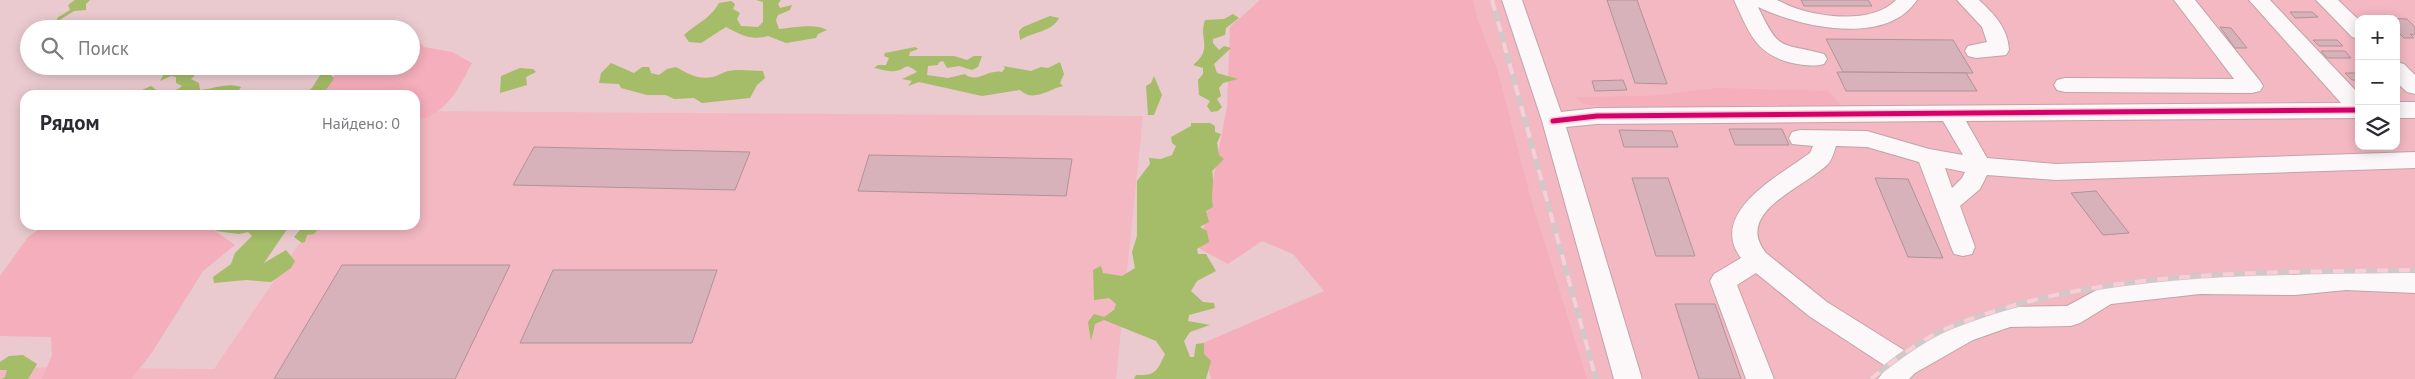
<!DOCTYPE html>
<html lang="ru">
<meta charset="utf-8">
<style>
body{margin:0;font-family:"PT Sans",sans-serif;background:#f7f7f7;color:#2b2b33}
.controls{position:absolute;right:15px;top:15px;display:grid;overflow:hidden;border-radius:10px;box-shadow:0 2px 12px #0003}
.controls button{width:45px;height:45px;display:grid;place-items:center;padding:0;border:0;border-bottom:1px solid #e1e1e2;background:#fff;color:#2b2b33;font:25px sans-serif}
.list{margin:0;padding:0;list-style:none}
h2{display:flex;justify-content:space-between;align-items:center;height:65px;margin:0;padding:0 20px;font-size:21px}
h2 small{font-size:16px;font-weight:400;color:#7c7c81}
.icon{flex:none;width:28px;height:28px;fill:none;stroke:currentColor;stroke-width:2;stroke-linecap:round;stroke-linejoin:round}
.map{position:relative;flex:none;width:2415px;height:379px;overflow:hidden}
.search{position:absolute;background:#fff;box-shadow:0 2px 12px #0003;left:20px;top:20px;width:400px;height:55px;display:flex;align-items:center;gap:12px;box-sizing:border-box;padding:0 18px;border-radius:28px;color:#7c7c81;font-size:19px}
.panel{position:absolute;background:#fff;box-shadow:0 2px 12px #0003;left:20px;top:90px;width:400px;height:140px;border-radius:15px}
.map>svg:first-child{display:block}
.built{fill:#f3b8c2;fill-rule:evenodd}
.green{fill:#f5aebb}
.water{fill:#a5bc69}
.building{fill:#d8b2ba;stroke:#ae9397}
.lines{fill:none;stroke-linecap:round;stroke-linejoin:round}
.minor-casing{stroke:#c0a4a9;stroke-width:2}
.minor{fill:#fcf7f8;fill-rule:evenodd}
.rail-casing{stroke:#d2c8ca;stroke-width:5.5}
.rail{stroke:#fbcdd4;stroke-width:4;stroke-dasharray:11;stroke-linecap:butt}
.cycleway-casing{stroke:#fbcdd4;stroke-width:8}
.cycleway{stroke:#d6006c;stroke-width:5}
</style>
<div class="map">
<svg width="2415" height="379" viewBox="0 0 2415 379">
<rect width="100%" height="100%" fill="#eacacf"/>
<!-- built -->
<g class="built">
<path d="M1438,0H2415V379H1502ZM2359,19H2396V146H2359Z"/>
<polygon points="415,111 1143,116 1116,379 0,379 0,367 214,369 312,225 415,225"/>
</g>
<!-- green -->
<g class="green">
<polygon points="1260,0 1473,0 1477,18 1498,72 1530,196 1587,379 1211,379 1201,344 1324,291 1293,254 1262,241 1228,264 1200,249 1227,107 1230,27"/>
<path d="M411,37H414L424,47L452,52L472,63C458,89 447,114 415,121V95H318L343,66H411Z"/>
<polygon points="1718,88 1828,91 1842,106 1621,108 1583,104 1576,97 1649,96"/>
<polygon points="45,225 212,225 212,229 235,245 203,271 151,354 131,379 42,379 52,355 51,337 0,336 0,276 28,237"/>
</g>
<!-- water -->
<g class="water">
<polygon points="75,0 90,0 86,4 86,10 74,11 58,21 57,18 70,10 68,5"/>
<path d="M756,0H781L778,4L780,8L792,5L790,10L778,15L776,20L779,29C793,28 815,23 827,30L818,34L816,38L786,43L768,36C752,41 741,35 726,27L701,43L689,42L684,35C698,22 709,20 719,3L731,1L735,4L733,9L740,13L737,19L741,26L758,27L763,22V2Z"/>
<path d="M1233,14L1239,18L1226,28L1225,35L1213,39V43L1219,50L1224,46L1231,48L1214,64L1217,73L1238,79L1223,83L1219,88L1221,96L1217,99L1222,107L1218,111L1211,112L1207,106L1210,101L1199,95L1198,80L1203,74V68L1193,65C1214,48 1198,40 1205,20L1224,19Z"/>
<path d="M1050,16L1059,18C1052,32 1035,31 1020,40L1019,31L1023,27Z"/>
<path d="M915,47L918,49L910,52L909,56H954L967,60L974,56H982L978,67L972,70L959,66L947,68L943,61L939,62L938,65L928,66L927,75L948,78L965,74C977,84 988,69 1002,72L1005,68L1003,66L1031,71L1041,67L1048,68L1060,62L1064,74L1060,83L1063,86C1049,89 1033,103 1020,90L982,96L919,82L908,86L912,81L902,79L917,72C904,61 907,70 895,71C888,72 880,69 874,68L878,65H886L889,58L884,56L885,53Z"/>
<path d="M611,63L634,73L642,67H649L651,73L659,75L667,69L676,67C688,74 699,80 713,77C718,76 723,72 728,71C739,69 752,71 763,71L765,78L757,85L750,98L702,103L694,98L674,99L666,95H647L621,88L619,84L599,83L601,73Z"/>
<path d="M163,66H195L196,74L191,79L199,83L200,90C215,89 226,82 241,87L238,92L223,95L184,93L180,95H104L142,90L151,86C160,94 173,94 182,86L176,83V77L171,76L160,81L166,70Z"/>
<path d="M326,66H337L331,76L334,78C324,95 321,95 302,95L312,88Z"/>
<polygon points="520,68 533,69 536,72 526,77 527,85 500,93 501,76"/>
<polygon points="1154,76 1162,95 1154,115 1148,115 1146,86 1151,83"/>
<path d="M1191,123H1210L1215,126V132L1221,134L1217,143L1219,155L1224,159L1212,171C1215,184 1210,194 1213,207L1206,211L1209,222L1200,227L1207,231L1209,242L1197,249L1198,254H1206L1216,271L1197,281L1191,291L1203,302L1214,303L1215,308L1189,315L1188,321L1210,325L1190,332L1184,341L1190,357H1194L1196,344L1204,343V354L1211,361L1206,379H1134L1136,375C1156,376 1157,371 1165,354L1156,341L1104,320L1095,324L1091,341L1088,322L1094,314L1104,317L1114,310L1116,304L1109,298L1094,300L1093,270L1101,266L1103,273L1122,276L1135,268L1132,252L1137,236V181L1150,164L1149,158L1161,159L1172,155L1176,146L1172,143L1171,137L1191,126Z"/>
<polygon points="228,225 290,225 264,263 286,250 295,261 291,268 271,282 246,280 214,283 213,277 231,264 235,253 252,236 248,232 239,234 215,231"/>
<polygon points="304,225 322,225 314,234 307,235 305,242 302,243 294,237"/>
<polygon points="23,355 37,364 28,379 2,379 5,377 7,370 0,370 0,362 9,356"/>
</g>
<!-- building -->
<g class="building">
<polygon points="1607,0 1637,0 1667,84 1635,83"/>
<polygon points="1801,0 1868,0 1872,6 1804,6"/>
<polygon points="2290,12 2312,12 2318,17 2295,18"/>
<polygon points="2380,18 2407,19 2415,27 2415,35 2410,34 2414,38 2404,38 2396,30 2396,19"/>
<polygon points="2220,27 2231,28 2247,48 2235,48"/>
<polygon points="1826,39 1953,40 1973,73 1843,72"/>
<polygon points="2313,40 2337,40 2343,46 2319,46"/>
<polygon points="2321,51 2345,51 2351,58 2327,58"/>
<polygon points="1837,72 1966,73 1977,91 1846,91"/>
<polygon points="2345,73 2359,73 2359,80 2352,80"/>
<polygon points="1623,80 1627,90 1595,91 1592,81"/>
<polygon points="1729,129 1782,129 1789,145 1735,145"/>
<polygon points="1619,130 1672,131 1678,147 1624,147"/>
<polygon points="534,147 750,152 735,190 513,185"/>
<polygon points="869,155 1072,159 1066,196 858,191"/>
<polygon points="1632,178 1668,178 1695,256 1656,256"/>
<polygon points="1875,178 1908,179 1943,258 1908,257"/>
<polygon points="2096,191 2129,233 2103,235 2071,193"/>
<polygon points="342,265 510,265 455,379 274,379"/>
<polygon points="553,270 717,270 692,343 520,343"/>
<polygon points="1675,304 1715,304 1741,379 1699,379"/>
</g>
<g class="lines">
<!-- minor casing -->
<g class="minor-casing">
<g id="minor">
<path d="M1502,0H1522L1561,112L1597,108L2341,103L2249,0H2270L2359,94V118L1966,121L1987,158L2056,164L2415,152V168L2056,180L1987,175L1980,189L1960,206L1975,247L1972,254L1963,256L1954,254L1951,247L1919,162L1867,147L1836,146C1834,152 1832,160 1828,164C1804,188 1733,212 1766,253L1827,302L1907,352L1955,326L2000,310L2009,307L2067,306L2106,285L2200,274L2295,275L2346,270L2415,273V293L2346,290L2295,295L2200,294L2111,304L2080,323L2071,326L2010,327L1973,340L1915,373L1909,379H1878L1887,367L1809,316L1756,273L1737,285L1774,379H1746L1710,281L1714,274L1741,258C1707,213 1780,175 1810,153L1813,146L1792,144L1789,138L1792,132L1800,130L1867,131L1929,149L1963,155L1943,121L1597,124L1566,127L1642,379H1614L1542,121ZM1945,168L1965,172L1962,178L1952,188Z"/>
<path d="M1734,0C1747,0 1764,0 1777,0C1784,3 1791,7 1798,9C1826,18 1874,23 1896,0H1917C1886,47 1800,27 1758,7C1780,53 1780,42 1824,54L1827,59L1824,64C1813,67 1803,65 1792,63C1755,54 1749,32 1734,0Z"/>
<path d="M1957,0H1979C1994,14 2008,28 2009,50L2006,55L1976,58L1968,56L1965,51L1968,46L1987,42L1982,27Z"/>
<polygon points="2174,0 2195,0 2260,81 2263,86 2260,91 2252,93 2065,92 2057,90 2054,85 2057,80 2065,78 2234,79"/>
<polygon points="2316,0 2338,0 2359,20 2359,39 2352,37"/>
<polygon points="2396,62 2404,64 2415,75 2415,94 2407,92 2396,82"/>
<rect x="2396" y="102" width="19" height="16"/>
</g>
</g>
<!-- minor -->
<use href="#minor" class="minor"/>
<!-- rail casing -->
<g class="rail-casing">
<g id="rail">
<polyline points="1492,0 1596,379"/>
<path d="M1871,379C1894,360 1921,339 1950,327C2096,268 2260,273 2415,270"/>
</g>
</g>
<!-- rail -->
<use href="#rail" class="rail"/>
<!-- cycleway casing -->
<g class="cycleway-casing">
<polyline id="cycleway" points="1553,121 1597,116 2359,110"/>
</g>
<!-- cycleway -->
<use href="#cycleway" class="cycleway"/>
</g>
</svg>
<div class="controls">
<button>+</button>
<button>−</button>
<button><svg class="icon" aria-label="layers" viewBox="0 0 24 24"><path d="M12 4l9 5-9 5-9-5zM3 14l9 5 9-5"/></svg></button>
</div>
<div class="search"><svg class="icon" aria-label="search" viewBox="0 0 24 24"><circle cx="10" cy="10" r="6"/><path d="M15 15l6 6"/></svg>Поиск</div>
<section class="panel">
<h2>Рядом<small>Найдено: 0</small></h2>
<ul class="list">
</ul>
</section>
</div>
